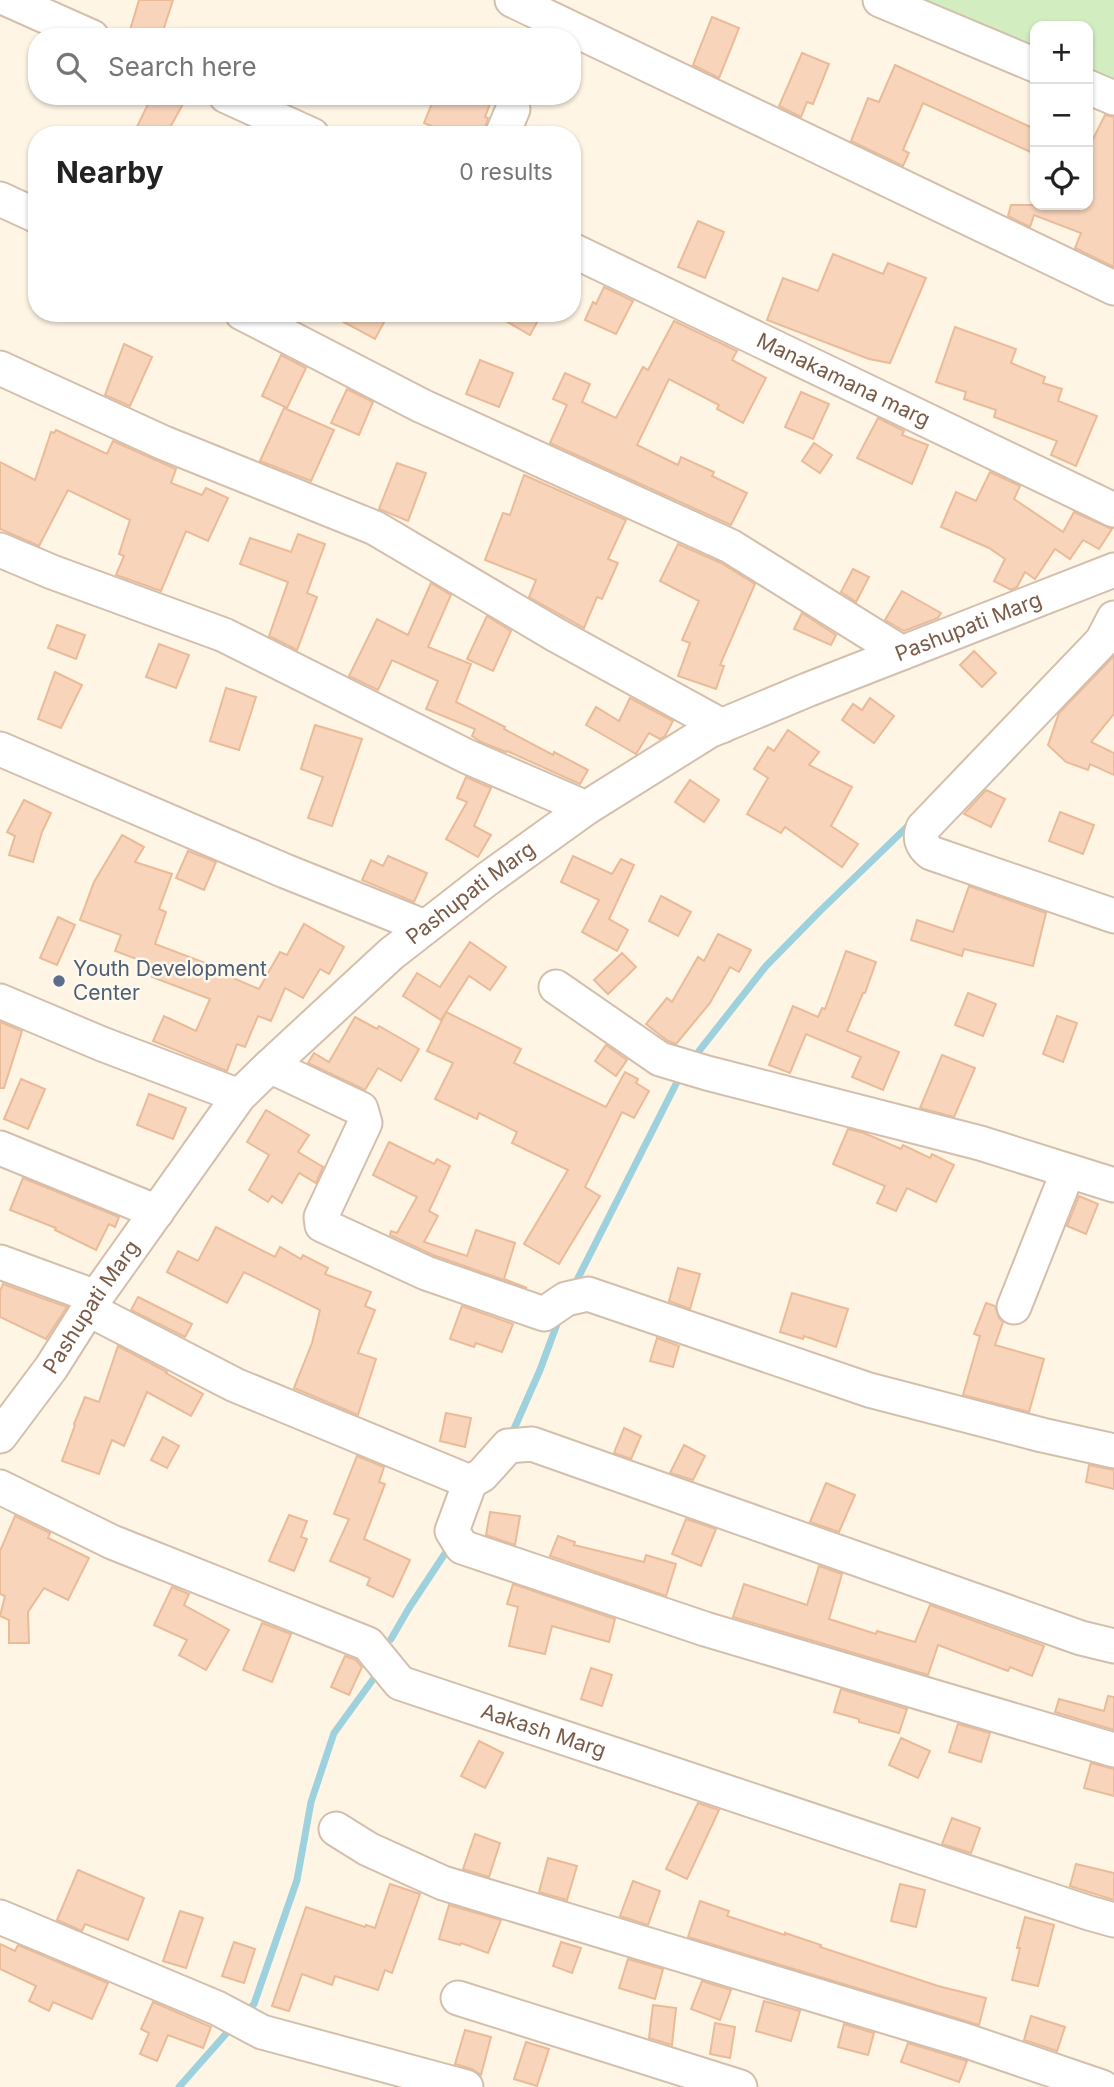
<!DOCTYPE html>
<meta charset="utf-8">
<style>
body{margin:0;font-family:Inter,sans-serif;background:#f2f2f2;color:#222}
.controls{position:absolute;right:21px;top:21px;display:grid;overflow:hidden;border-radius:14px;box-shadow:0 2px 5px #0004}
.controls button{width:63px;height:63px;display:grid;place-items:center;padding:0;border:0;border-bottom:2px solid #e0e0e0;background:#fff;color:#222;font:35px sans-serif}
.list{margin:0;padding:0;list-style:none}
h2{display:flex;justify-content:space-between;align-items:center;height:91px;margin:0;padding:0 28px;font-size:30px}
h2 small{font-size:23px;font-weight:400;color:#767676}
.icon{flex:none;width:38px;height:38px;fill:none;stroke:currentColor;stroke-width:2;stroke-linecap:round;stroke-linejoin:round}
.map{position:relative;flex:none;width:1114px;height:2087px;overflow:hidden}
.search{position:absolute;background:#fff;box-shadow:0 2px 5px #0004;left:28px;top:28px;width:553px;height:77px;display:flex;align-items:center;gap:18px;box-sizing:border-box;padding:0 24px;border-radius:28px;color:#767676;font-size:26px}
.panel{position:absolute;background:#fff;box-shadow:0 2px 5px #0004;left:28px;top:126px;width:553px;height:196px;border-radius:28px}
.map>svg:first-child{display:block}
.green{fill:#d2eec1}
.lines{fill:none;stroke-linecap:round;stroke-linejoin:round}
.stream{stroke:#9cd1dd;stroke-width:7}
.building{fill:#f7d4ba;stroke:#ebbb98;stroke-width:2}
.minor-casing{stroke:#d4bfac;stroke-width:37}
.minor{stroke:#fff;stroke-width:33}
.service-dot{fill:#5c6f8a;stroke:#fff9ed;stroke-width:2.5}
.labels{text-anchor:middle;stroke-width:5;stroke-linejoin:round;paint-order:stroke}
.street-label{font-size:21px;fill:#7a5b47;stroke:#fff9ed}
.service-label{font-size:21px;fill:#4e5e75;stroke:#fff9ed;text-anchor:start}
</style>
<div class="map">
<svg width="1114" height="2087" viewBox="0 0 1114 2087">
<rect width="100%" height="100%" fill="#fef5e5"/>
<!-- green -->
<polygon class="green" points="896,0 1114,0 1114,97 1088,85 1088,26 1035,26 1035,62"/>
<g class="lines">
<!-- stream -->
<g class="stream">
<polyline points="699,1051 766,966 820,911 911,823"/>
<polyline points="576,1282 677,1082"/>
<polyline points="510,1438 540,1370 560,1316"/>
<polyline points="391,1639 409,1608 450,1546"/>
<polyline points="245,2013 254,2004 297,1880 311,1802 334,1733 374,1678"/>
<polyline points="179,2087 232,2027"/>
</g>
</g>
<!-- building -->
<g class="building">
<polygon points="139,0 173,0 161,37 150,37 130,30"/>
<polygon points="712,17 739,28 719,78 693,65"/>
<polygon points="802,53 829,64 813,104 807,102 801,117 779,106"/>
<polygon points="895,65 1035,129 1035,154 923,103 903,150 909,153 903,166 851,141 868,98 879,102"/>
<polygon points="152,96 175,96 184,102 166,135 133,135"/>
<polygon points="435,96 493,96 485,117 488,118 483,135 452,135 424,123"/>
<polygon points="1105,115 1114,117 1114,267 1075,248 1081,233 1034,215 1030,227 1008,216 1011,205 1088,205 1088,149"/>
<polygon points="698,221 724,232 705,278 678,267"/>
<polygon points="833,254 883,274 888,263 926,278 890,363 869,359 767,320 783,278 818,291"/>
<polygon points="604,287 633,301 616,334 585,320 593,302 596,304"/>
<polygon points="327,313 389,313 375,339"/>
<polygon points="492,313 542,313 530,335"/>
<polygon points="674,321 737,351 732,360 766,378 743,423 717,409 719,405 669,379 637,445 678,465 681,457 714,472 712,476 747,493 731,525 550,443 567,405 553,399 565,373 590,384 582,402 616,418 643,367 648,370"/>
<polygon points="955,327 1016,349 1011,363 1045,377 1043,383 1062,389 1058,401 1097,416 1076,466 1051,455 1057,441 994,417 996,410 964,399 966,392 936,382"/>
<polygon points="124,344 152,357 130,406 105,395"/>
<polygon points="281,355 306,368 287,408 262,396"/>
<polygon points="480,360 513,373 499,407 466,394"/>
<polygon points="347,389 373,402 359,435 331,423"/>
<polygon points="801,392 829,404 813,439 785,427"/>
<polygon points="284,408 334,430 311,481 260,461"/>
<polygon points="878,418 904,431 902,435 928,445 912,484 857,458"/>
<polygon points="56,430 107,454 113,441 176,469 171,483 202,495 206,488 228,498 208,541 186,531 161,591 116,575 124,556 119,554 130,520 68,490 39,546 0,529 0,462 35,480 51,432 54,433"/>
<polygon points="814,443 832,455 820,473 802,461"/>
<polygon points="397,463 426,473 408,521 379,509"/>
<polygon points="990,472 1020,486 1014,499 1063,532 1074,512 1112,529 1099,549 1083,540 1070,559 1055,549 1035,579 1025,572 1017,587 1011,590 994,581 1005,559 989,548 941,527 956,492 976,501"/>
<polygon points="524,475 626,520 608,559 618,563 602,599 597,597 584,628 529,597 536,580 485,560 503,513 510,515"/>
<polygon points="298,534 325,544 307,593 317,597 297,650 269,636 288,582 240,564 250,538 291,552"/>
<polygon points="678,544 721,563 755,584 720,665 724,666 716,689 678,676 690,643 682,640 699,601 660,581"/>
<polygon points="853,569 869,577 856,602 841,592"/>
<polygon points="431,583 451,595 428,647 471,664 456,702 505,727 504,729 553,755 554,752 588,770 580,784 507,751 506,752 481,742 472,736 475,729 426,709 438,681 392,660 378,690 349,676 377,619 408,635"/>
<polygon points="902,591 941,613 938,618 904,631 885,620"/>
<polygon points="802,613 836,635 831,645 794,629"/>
<polygon points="487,616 511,631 493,671 467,659"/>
<polygon points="57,625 85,635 76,659 48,648"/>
<polygon points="159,644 189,655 176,688 146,677"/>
<polygon points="974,651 996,673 982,687 960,665"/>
<polygon points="1114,656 1114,714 1091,742 1114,753 1114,775 1090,764 1088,770 1066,762 1048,745 1059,713"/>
<polygon points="55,672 82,685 61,728 38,719"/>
<polygon points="226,688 256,697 239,750 210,741"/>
<polygon points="630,698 673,721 665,736 660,739 649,733 636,754 586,725 596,707 619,721"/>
<polygon points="870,698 894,716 874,743 842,720 853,704 862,710"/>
<polygon points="315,725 362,739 332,826 308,818 323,777 301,769"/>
<polygon points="788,730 819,752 809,765 852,787 831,826 858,844 842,867 785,827 781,833 747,814 768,778 754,769 768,747 774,751"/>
<polygon points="466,777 491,788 474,826 491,835 478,857 446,839 467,802 457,798"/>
<polygon points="690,780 719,800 704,822 675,802"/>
<polygon points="986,790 1005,799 991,827 964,814"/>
<polygon points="24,800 51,813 42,832 33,862 9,855 15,836 7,832"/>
<polygon points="1060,812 1094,825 1083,854 1049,841"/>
<polygon points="122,835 144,847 135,862 172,874 159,909 166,912 155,944 208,964 207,967 259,989 280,952 287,955 304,924 344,947 329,974 320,969 303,998 285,988 271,1021 258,1016 245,1047 237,1044 227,1071 153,1041 164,1016 196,1031 210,999 152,977 156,966 115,951 121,935 80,920 94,882"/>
<polygon points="188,851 216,862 204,890 176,878"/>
<polygon points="388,856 427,873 414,902 362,880 371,860 383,866"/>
<polygon points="573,856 612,874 621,859 634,865 609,919 628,930 617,951 582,932 599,900 561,882"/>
<polygon points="969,886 1046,913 1033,966 964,949 962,956 911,940 917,920 953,932"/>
<polygon points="661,896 691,912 678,936 649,921"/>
<polygon points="58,917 75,925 57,965 40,958"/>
<polygon points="718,934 751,950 739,972 730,967 710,1003 676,1044 668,1041 646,1024 667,998 672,1002 698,957 704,961"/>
<polygon points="470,942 506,967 490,990 469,976 441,1020 403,996 417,973 440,987"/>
<polygon points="846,951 876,962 865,993 863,993 847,1031 899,1052 883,1090 852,1077 861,1057 806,1034 790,1073 769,1065 793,1006 818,1017 822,1008 825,1009"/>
<polygon points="622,953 636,967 608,994 594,980"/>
<polygon points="968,993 996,1004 983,1036 955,1025"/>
<polygon points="446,1012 521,1049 514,1063 606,1107 625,1072 638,1079 636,1083 649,1091 634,1118 622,1112 585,1187 600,1196 559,1264 524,1244 568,1170 512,1143 517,1132 479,1113 477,1119 435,1099 453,1063 427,1051"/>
<polygon points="1057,1016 1077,1023 1063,1062 1043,1054"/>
<polygon points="355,1017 377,1029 379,1026 419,1049 401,1081 378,1068 365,1090 308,1063 314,1053 329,1062"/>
<polygon points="0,1022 22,1031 4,1088 0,1088"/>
<polygon points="606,1045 627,1060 616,1076 595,1061"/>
<polygon points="942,1055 975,1068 954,1117 920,1108"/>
<polygon points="21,1079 45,1089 28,1129 4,1119"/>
<polygon points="149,1094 186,1108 173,1139 137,1125"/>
<polygon points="266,1110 309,1135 298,1152 323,1167 316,1183 299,1173 282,1203 272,1196 268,1202 249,1190 269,1155 247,1142"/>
<polygon points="848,1129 864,1133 901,1149 903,1145 930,1158 932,1154 954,1165 936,1202 907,1188 896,1211 877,1203 885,1186 833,1164"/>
<polygon points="389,1142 434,1164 437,1159 450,1166 429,1211 438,1216 424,1242 467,1256 476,1230 515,1243 504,1279 527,1288 433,1255 390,1235 391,1231 397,1233 417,1197 373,1175"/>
<polygon points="23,1178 119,1217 115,1227 109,1224 96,1250 55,1230 56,1228 10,1210"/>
<polygon points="1079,1196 1098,1204 1086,1234 1067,1226"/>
<polygon points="216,1227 275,1257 280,1247 301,1259 303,1255 328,1268 325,1274 371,1292 365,1306 375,1310 358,1353 376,1359 358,1415 294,1388 312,1343 320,1310 244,1272 227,1303 167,1272 178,1251 198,1261"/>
<polygon points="678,1268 700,1274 690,1309 669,1301"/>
<polygon points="3,1284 67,1307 46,1339 0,1317 0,1291"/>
<polygon points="792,1293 848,1309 836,1347 804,1336 803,1339 780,1332"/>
<polygon points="138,1297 192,1324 185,1337 131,1310"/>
<polygon points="986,1303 995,1306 999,1318 1003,1322 995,1345 1044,1359 1029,1412 963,1395 980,1336 974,1334"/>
<polygon points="462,1306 513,1324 502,1352 476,1343 474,1347 450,1339"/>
<polygon points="657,1338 679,1346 673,1367 650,1361"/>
<polygon points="118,1346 167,1372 166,1373 203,1394 191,1416 147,1392 124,1446 112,1440 99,1474 62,1461 75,1425 74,1424 85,1397 99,1402"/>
<polygon points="446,1413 471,1418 465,1447 440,1441"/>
<polygon points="624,1428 641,1436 631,1459 614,1453"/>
<polygon points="163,1437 179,1446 167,1468 151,1460"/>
<polygon points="684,1445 705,1456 693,1480 670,1473"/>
<polygon points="357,1456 384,1467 379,1482 385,1484 364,1539 410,1560 393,1597 367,1585 370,1578 330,1561 349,1519 334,1514"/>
<polygon points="1089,1465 1114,1470 1114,1489 1086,1482"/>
<polygon points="826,1483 855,1495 839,1532 810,1522"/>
<polygon points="490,1512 520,1516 515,1545 486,1535"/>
<polygon points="289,1515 307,1521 301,1537 307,1539 294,1571 269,1561"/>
<polygon points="15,1516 50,1533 48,1538 89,1558 68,1600 44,1588 28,1612 29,1643 9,1643 9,1620 0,1616 5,1596 0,1594 0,1551"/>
<polygon points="686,1519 716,1529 701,1566 672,1554"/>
<polygon points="558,1536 575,1542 574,1545 644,1562 646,1555 676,1564 666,1596 550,1556"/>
<polygon points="819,1566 842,1574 829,1619 876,1634 877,1631 915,1642 930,1605 1044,1646 1032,1676 1010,1667 1008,1671 938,1645 928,1675 733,1617 744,1584 807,1605"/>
<polygon points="513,1584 615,1619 609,1642 552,1626 545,1654 509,1646 518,1607 507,1604"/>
<polygon points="172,1587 189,1594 184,1605 229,1630 206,1670 179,1655 187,1640 154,1625"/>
<polygon points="262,1623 291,1634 272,1682 243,1670"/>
<polygon points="345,1656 356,1660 362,1667 349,1695 331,1687"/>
<polygon points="591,1668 612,1675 602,1706 581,1699"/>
<polygon points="841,1689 907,1709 899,1733 859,1722 859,1719 834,1712"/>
<polygon points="1108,1696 1114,1697 1114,1730 1055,1712 1059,1699 1104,1711"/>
<polygon points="958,1724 990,1733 981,1762 949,1752"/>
<polygon points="901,1738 930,1751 918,1778 889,1765"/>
<polygon points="479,1741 503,1753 485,1788 461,1776"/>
<polygon points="1091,1763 1114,1769 1114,1796 1084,1788"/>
<polygon points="698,1803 719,1810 687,1879 666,1869"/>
<polygon points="952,1818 980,1828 971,1853 942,1844"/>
<polygon points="475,1834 500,1843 489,1877 463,1869"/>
<polygon points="548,1858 577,1866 567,1900 539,1892"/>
<polygon points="1076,1864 1114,1873 1114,1900 1070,1886"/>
<polygon points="78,1870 144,1898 128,1940 85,1924 82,1931 57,1920"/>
<polygon points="633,1881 660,1891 648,1925 620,1916"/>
<polygon points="390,1884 420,1894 392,1973 385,1970 378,1990 335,1976 332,1985 302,1974 289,2011 272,2006 306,1907 365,1927 366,1925 375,1928"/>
<polygon points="900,1884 925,1890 916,1927 891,1921"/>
<polygon points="700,1901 729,1911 727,1916 785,1935 785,1933 821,1945 820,1947 938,1986 986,1998 979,2025 688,1937"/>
<polygon points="449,1905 501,1920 488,1953 461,1943 460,1945 439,1939"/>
<polygon points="180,1911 203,1918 186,1968 163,1961"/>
<polygon points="1025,1917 1054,1925 1038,1986 1012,1980 1020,1948 1017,1948"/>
<polygon points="234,1942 255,1949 244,1983 222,1976"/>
<polygon points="561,1942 581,1948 572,1973 553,1966"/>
<polygon points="0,1944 15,1951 18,1945 108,1983 92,2019 53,2002 49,2011 29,2001 36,1986 0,1969"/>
<polygon points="628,1959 663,1969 655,1999 619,1988"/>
<polygon points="702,1981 731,1990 720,2020 691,2009"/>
<polygon points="764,2001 800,2011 791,2041 756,2031"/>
<polygon points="153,2002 211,2027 203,2048 168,2035 157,2061 140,2054 149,2033 141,2029"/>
<polygon points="653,2005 676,2008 672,2045 649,2038"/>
<polygon points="1031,2016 1065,2027 1057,2051 1024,2040"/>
<polygon points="715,2023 735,2027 730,2058 710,2054"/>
<polygon points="844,2024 874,2033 868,2055 838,2047"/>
<polygon points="465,2030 491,2037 481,2075 472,2069 455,2064"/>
<polygon points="526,2042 549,2049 537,2086 514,2079"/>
<polygon points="908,2043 967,2061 959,2082 901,2062"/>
</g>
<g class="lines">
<!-- minor casing -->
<g class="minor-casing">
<g id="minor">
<polyline points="9,0 92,37"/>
<polyline points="512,0 1114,288"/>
<polyline points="880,0 1035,65"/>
<polyline points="1088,87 1114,98"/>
<polyline points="226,96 312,135"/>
<polyline points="502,135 513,109"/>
<polyline points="0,199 37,216"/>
<path id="s1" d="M572,250L1114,510"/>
<polyline points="242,313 422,406 730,546 902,653"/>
<polyline points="0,368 164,443 375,528 556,635 722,726"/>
<polyline points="0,550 52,572 224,635 466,756 586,808"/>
<path d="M1114,618L1102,641L923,828C919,838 922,846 931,853L1114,916"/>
<polyline points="0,749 285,871 425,927"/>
<polyline points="556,987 660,1059 707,1073 980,1143 1114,1185"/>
<polyline points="0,1001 102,1044 239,1096"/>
<polyline points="270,1066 361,1109 365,1123 321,1217 322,1225 426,1273 544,1314 566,1299 588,1294 869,1390 1042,1435 1114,1451"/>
<polyline points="0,1148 157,1212"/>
<polyline points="0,1262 96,1297"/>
<polyline points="1014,1307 1068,1171"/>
<polyline points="88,1309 235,1385 470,1482 482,1475 508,1446 532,1444 1081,1638 1114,1646"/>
<path id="s2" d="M0,1436L51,1368L96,1297L239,1096L270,1066L391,954L486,880L586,808L709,731L807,690L1114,570"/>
<polyline points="470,1482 452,1531 462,1547 705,1629 1114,1750"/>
<path id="s3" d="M0,1487L112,1542L368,1644L400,1683L1089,1913L1114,1920"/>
<polyline points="336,1829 368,1849 443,1883 964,2040 1102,2087"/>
<polyline points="0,1917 217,2008 262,2032 466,2087"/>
<polyline points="458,1998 740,2087"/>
</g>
</g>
<!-- minor -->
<use href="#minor" class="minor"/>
</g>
<!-- markers -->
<circle class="service-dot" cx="59" cy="981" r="7"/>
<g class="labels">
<!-- street labels -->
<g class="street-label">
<text dy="7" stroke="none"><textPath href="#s1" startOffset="301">Manakamana marg</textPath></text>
<text dy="7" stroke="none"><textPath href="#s2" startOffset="1292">Pashupati Marg</textPath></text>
<text dy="7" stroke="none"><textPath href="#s2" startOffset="724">Pashupati Marg</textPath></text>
<text dy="7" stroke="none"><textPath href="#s2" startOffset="158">Pashupati Marg</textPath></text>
<text dy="7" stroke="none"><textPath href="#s3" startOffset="602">Aakash Marg</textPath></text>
</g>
<!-- service labels -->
<g class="service-label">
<text x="73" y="976">Youth Development<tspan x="73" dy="24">Center</tspan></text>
</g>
</g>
</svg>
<div class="controls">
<button>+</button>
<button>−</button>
<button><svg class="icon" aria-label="locate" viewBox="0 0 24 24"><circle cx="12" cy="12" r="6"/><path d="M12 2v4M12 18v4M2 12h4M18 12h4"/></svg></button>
</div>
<div class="search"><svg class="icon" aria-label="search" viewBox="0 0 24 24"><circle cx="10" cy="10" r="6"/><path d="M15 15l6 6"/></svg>Search here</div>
<section class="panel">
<h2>Nearby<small>0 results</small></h2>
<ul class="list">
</ul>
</section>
</div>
